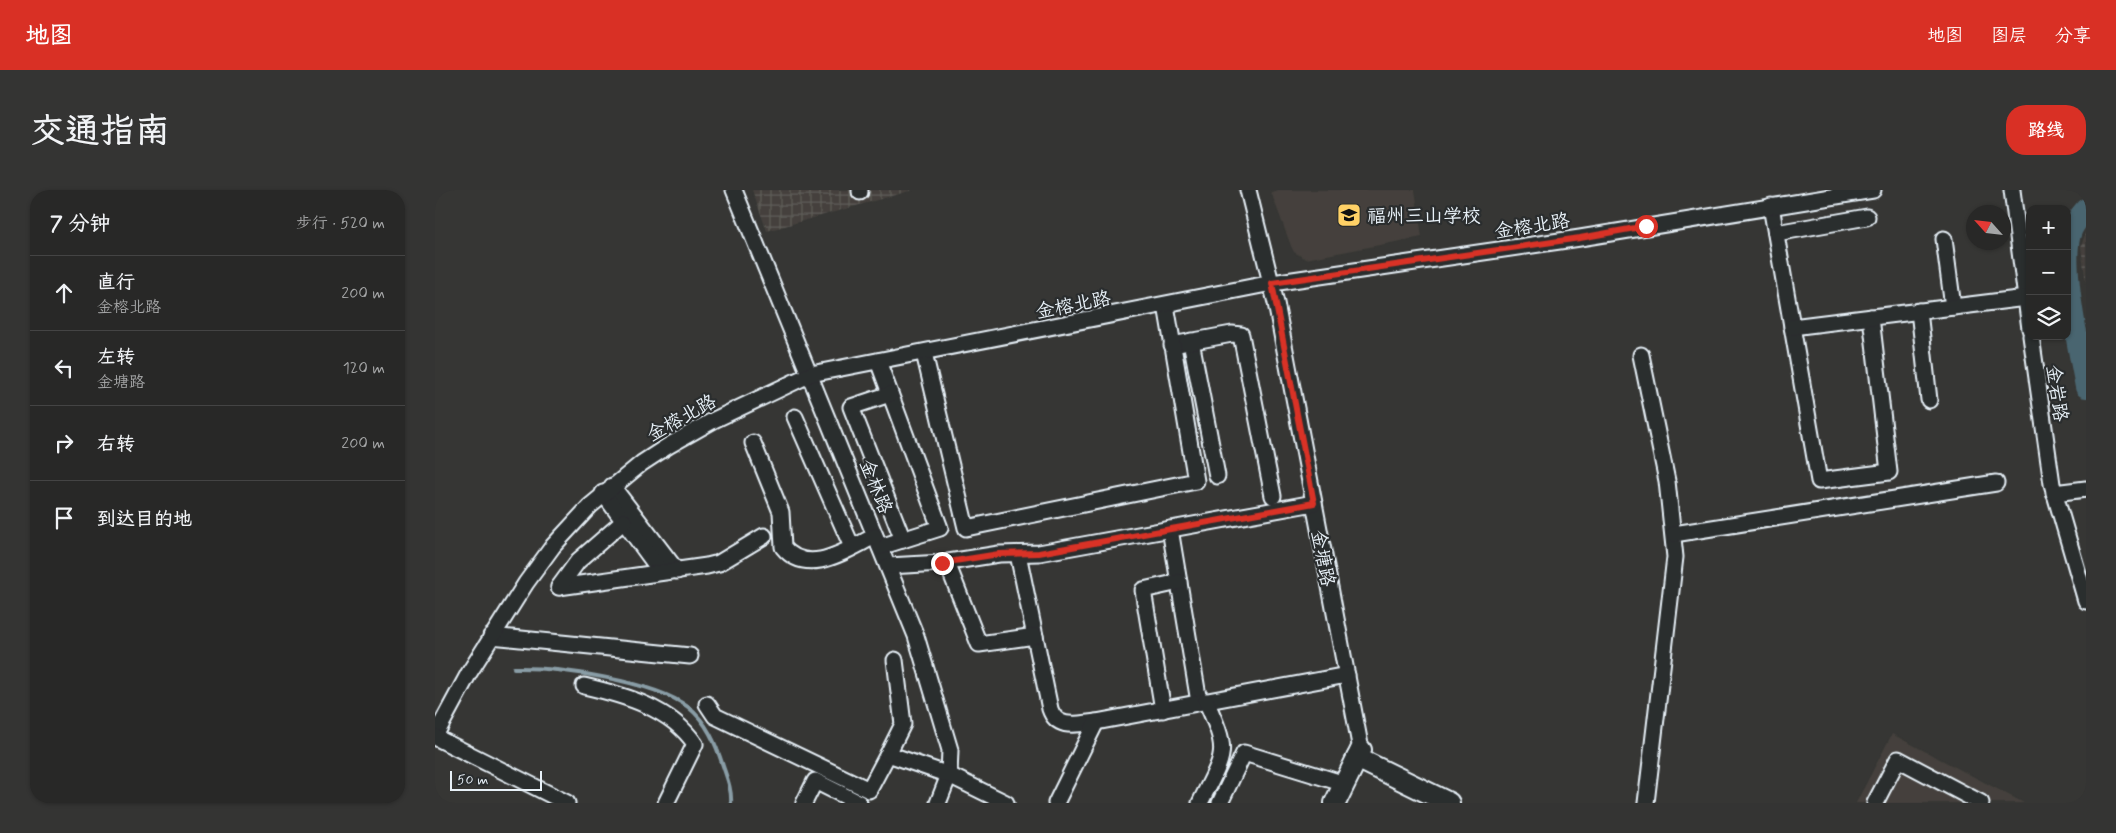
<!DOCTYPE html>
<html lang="zh">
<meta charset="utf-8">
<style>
body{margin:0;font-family:Mynerve,"LXGW WenKai TC",sans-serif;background:#343433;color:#f1f3f6}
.controls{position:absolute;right:15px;top:15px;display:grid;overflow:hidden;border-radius:10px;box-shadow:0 1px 4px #0004}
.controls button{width:45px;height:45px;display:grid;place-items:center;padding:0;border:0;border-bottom:1px solid #444;background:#282827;color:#f1f3f6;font:25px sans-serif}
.compass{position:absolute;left:1531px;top:15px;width:45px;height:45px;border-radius:50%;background:#282827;box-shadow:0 1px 4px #0004;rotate:297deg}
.scale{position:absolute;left:15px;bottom:12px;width:92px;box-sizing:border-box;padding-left:5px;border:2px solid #e8f1f8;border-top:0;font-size:14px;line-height:18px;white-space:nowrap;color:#e8f1f8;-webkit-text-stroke:4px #2a2d2e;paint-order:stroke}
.stop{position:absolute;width:15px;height:15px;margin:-11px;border:4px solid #d93025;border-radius:50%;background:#fff}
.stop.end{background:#d93025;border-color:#fff;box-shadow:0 1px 5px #0008}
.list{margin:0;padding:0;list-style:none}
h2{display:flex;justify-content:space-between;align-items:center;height:65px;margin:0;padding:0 20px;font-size:21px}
h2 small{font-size:16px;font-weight:400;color:#a5a6a7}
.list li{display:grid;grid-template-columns:32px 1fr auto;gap:15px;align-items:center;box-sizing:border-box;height:75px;padding:0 20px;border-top:1px solid #444}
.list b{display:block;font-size:19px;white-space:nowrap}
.list p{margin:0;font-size:16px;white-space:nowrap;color:#a5a6a7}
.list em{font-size:16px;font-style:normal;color:#a5a6a7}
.icon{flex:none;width:28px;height:28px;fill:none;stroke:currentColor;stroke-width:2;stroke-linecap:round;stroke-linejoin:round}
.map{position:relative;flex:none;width:1651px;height:613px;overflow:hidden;border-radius:20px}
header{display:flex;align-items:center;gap:30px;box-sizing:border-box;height:70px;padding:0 25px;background:#d93025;color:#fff}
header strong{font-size:24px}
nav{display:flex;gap:28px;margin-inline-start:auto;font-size:18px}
.intro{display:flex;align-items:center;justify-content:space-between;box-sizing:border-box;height:120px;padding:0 30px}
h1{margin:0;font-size:35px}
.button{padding:12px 22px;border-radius:20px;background:#d93025;color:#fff;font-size:18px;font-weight:700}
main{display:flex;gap:30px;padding:0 30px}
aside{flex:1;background:#282827;border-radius:20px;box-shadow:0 1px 4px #0004}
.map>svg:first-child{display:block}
.built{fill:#44413c}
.industrial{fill:url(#industrial-grid)}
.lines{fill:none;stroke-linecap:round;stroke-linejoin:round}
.stream{stroke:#899da6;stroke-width:4}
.river{stroke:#4a656f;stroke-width:22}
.minor-casing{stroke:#e8f1f8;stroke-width:19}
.major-casing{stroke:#e8f1f8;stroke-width:24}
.minor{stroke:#2a2d2e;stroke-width:15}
.major{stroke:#2a2d2e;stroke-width:20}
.route{stroke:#d93025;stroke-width:6}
.labels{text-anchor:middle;stroke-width:4.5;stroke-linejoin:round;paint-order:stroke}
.poi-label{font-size:19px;fill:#e8f1f8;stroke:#2a2d2e;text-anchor:start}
.street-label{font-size:19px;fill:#e8f1f8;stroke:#2a2d2e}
</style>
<header>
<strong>地图</strong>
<nav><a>地图</a><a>图层</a><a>分享</a></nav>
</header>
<div class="intro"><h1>交通指南</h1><a class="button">路线</a></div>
<main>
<aside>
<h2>7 分钟<small>步行 · 520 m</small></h2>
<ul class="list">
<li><svg class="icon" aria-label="ahead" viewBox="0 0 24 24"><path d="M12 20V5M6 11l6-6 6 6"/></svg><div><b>直行</b><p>金榕北路</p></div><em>200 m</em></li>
<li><svg class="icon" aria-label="left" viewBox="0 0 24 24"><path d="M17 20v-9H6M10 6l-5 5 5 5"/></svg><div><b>左转</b><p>金塘路</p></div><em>120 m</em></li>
<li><svg class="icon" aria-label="right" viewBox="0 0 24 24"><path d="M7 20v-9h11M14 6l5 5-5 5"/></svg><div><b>右转</b></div><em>200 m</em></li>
<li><svg class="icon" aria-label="arrive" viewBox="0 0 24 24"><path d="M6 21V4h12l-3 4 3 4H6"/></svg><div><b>到达目的地</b></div></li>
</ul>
</aside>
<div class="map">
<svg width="1651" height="613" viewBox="0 0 1651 613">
<defs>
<pattern id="industrial-grid" width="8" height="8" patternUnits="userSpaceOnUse" patternTransform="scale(1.25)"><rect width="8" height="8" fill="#44413c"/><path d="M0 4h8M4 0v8" fill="none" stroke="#5f5d59"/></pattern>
</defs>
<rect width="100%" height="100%" fill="#363634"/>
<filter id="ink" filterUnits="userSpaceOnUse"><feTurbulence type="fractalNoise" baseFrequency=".02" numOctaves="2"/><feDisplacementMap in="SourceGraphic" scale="10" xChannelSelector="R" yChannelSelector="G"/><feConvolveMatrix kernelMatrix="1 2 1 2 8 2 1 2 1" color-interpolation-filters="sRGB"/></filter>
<g filter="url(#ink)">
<!-- built -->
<g class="built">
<polygon points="843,0 980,0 987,47 871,69 859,62 856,56 836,2"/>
<polygon points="1457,544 1589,613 1421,613"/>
</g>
<!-- industrial -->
<g class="industrial">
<polygon points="317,0 478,0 332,41"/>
<polygon points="1651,41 1651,93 1646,57"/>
</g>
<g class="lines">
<!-- stream -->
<path class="stream" d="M79,478C122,477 219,491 253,517C272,532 281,554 288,576C292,588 297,600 296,613"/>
<!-- river -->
<path class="river" d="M1651,19C1645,26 1639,33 1636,41C1624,72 1645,162 1651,197"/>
<!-- minor casing -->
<g class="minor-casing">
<g id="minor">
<polyline points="299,0 481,446 515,560 514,585 503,613"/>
<polyline points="425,0 425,2"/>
<polyline points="813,0 841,113 926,560"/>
<polyline points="1577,0 1595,139"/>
<polyline points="1336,16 1384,291 1454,282 1436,127"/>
<polyline points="1341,43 1432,27"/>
<polyline points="1509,49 1518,117"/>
<polyline points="1484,121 1494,210"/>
<polyline points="1357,137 1591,108"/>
<polyline points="1596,146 1617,294 1651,411"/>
<polyline points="756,151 782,286"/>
<polyline points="737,155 797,144 806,145 838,306"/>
<polyline points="489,163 531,338 761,291 731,115"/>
<polyline points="1206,165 1232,291 1240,367 1211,613"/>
<polyline points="443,171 505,338 445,357"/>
<polyline points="455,204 416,217 468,350"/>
<polyline points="360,227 417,357"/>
<path d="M318,253L346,322L348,357C373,388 413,359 440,346"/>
<polyline points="177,296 242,381"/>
<polyline points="168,303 226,382"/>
<polyline points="1619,303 1651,299"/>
<polyline points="735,339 764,512"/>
<polyline points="1239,344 1561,293"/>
<path d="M583,364L615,519C622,540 642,534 661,532L912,485"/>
<polyline points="512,373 544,454 600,446"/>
<polyline points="453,376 507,373 564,364 604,363 879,313"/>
<polyline points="124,397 272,376 284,373 329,346"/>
<polyline points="124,397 143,371 189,331"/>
<polyline points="56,446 255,466"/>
<path d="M149,496C189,505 236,518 260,554L231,613"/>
<polyline points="272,514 280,526 434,600 453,564 514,585 571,613"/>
<polyline points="728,520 708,400 744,392"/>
<polyline points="0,546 34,483 91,393 118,356 155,316 207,273 233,256 279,230 376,184 837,93 1145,48 1438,0"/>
<polyline points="0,547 132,613"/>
<polyline points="453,564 468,534 460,470"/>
<polyline points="369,613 380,591 424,613"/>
<polyline points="621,613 661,532"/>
<path d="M765,613C790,562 795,564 771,511"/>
<polyline points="785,613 809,563 910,594"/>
<polyline points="1440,613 1463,569 1546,613"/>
</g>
</g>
<!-- major casing -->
<g class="major-casing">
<g id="major">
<polyline points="922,568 1014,613"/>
<polyline points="900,613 926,560"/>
</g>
</g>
<!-- minor -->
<use href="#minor" class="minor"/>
<!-- major -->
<use href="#major" class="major"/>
</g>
</g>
<g class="lines" filter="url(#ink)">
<!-- route -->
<polyline class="route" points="507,373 564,364 604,363 879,313 837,93 1145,48 1211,36"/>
</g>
<!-- icons -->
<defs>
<g id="school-square" transform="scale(1.25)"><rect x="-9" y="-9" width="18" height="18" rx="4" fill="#ffd166" stroke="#2a2d2e"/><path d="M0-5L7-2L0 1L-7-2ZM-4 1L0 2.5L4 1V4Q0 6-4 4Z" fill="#111"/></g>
</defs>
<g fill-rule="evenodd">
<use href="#school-square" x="914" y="25"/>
</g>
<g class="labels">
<!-- poi labels -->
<g class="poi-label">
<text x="932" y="32">福州三山学校</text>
</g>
<!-- street labels -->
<g class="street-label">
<text transform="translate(1097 35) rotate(-9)" y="7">金榕北路</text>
<text transform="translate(638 114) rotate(-11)" y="7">金榕北路</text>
<text transform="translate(1623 203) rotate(82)" y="7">金岩路</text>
<text transform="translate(246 227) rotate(-29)" y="7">金榕北路</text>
<text transform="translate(442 296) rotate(68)" y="7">金林路</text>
<text transform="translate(889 368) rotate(79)" y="7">金塘路</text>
</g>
</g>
</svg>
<div class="controls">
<button>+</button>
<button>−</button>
<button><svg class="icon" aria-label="layers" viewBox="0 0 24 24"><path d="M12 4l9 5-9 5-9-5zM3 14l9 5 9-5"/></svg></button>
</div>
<svg class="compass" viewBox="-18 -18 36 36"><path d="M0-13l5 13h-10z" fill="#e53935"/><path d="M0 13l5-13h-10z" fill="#a5a6a7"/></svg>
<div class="scale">50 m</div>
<div class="stop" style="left:1211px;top:36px"></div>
<div class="stop end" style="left:507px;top:373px"></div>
</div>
</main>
